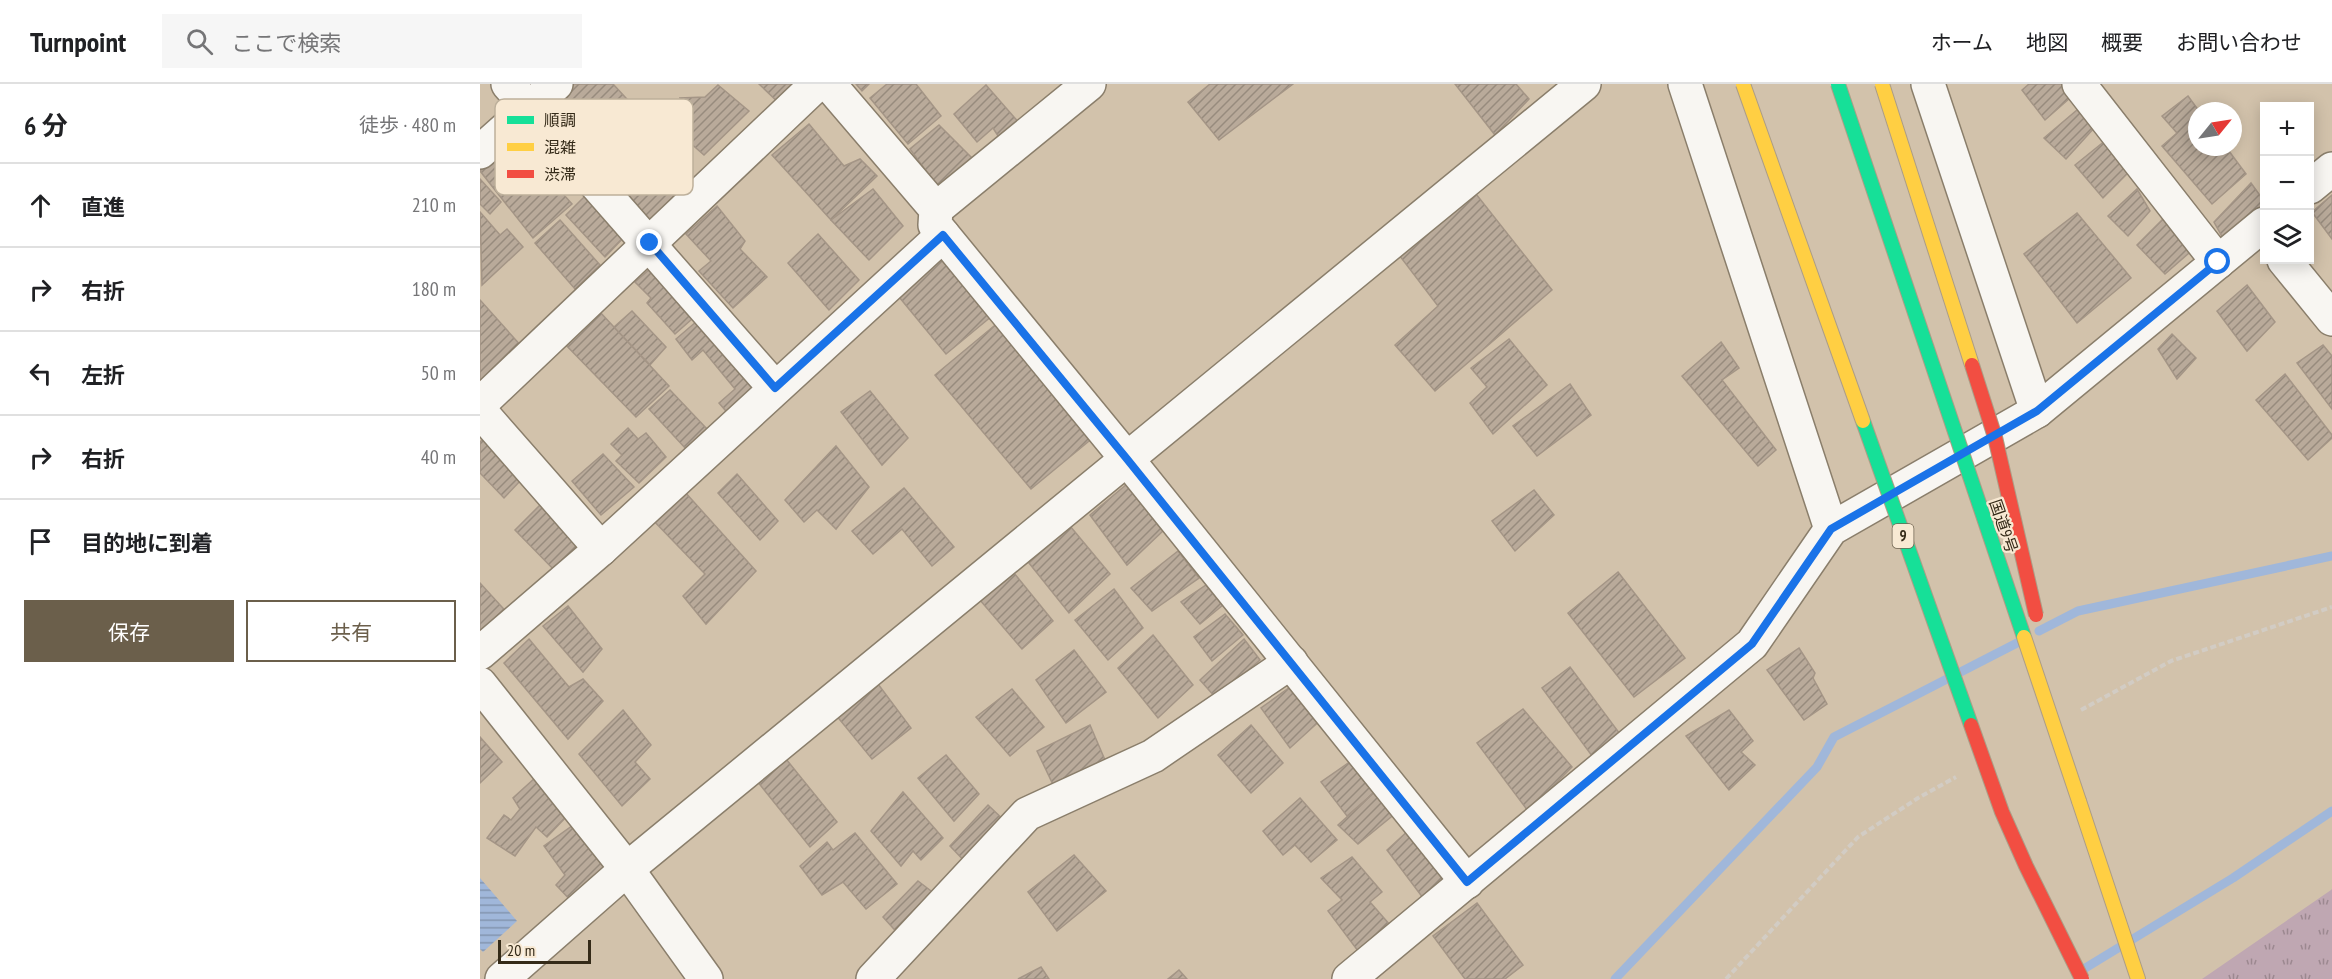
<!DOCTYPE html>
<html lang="ja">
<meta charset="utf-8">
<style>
body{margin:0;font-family:"PT Sans Narrow","Noto Sans JP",sans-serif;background:#f6f6f6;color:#202124}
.controls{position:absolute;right:18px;top:18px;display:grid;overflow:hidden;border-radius:0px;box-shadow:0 3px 15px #0003}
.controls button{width:54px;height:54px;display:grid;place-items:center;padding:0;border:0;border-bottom:2px solid #e0e0e0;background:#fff;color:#202124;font:30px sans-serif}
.compass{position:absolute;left:1708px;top:18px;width:54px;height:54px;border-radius:50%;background:#fff;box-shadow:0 3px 15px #0003;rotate:60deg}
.scale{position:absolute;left:18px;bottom:15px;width:93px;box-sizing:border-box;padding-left:6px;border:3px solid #342a18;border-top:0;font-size:16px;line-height:21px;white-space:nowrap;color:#342a18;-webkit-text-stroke:4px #f8e9d3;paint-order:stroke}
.stop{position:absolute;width:18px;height:18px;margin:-14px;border:4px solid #1a73e8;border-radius:50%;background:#fff}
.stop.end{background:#1a73e8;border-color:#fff;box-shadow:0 2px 6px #0008}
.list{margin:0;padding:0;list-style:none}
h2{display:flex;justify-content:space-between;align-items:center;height:78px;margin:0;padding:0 24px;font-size:26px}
h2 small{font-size:20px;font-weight:400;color:#757577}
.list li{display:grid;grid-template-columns:39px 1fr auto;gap:18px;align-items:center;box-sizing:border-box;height:84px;padding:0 24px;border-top:2px solid #e0e0e0}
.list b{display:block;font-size:22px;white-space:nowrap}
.list em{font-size:20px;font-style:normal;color:#757577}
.actions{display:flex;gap:12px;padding:18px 24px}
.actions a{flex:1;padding:14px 0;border:2px solid #6b5f4b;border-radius:0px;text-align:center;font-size:21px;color:#6b5f4b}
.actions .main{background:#6b5f4b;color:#fff}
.icon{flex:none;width:33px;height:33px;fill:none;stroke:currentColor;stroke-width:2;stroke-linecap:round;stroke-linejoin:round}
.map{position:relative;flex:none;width:1852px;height:895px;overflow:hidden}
header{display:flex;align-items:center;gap:36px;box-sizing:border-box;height:84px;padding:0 30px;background:#fff;border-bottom:2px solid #e0e0e0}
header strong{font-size:28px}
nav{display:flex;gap:33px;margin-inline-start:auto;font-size:21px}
.search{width:420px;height:54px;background:#f6f6f6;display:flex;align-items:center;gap:15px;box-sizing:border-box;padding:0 21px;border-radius:0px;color:#757577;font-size:22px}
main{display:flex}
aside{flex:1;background:#fff}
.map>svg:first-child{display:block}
.grass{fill:url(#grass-tufts)}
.water{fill:url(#water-rules)}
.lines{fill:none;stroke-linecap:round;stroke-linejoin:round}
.stream{stroke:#a0b7da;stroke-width:9}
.building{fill:url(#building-hatch);stroke:#a49586;stroke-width:1.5}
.street-casing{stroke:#8a7e6b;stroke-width:36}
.slow-casing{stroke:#ac9d86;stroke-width:16}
.path{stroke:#d2ccc4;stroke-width:4;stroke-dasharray:6 3;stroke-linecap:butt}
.street{stroke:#f8f6f2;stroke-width:33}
.slow{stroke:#ffcf43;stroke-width:14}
.fast-bridge-casing{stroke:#ac9d86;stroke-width:16;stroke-linecap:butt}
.slow-bridge-casing{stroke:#ac9d86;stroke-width:16;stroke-linecap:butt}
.jam-bridge-casing{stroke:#ac9d86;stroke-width:16;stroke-linecap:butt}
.fast-bridge{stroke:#16e098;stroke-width:14}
.slow-bridge{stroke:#ffcf43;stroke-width:14}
.jam-bridge{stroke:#f24e42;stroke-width:14}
.route{stroke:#1a73e8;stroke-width:8}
.labels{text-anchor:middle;stroke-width:4.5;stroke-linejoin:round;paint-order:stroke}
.shield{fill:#f8e9d3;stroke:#6f6350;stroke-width:1.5}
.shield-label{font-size:15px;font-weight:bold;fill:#342a18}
.street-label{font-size:16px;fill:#342a18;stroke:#f8e9d3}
.key{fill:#f8e9d3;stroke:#bdb09b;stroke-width:1.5}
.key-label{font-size:16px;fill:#342a18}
</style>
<header>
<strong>Turnpoint</strong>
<div class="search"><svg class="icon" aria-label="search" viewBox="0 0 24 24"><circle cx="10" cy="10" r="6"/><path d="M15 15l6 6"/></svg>ここで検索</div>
<nav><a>ホーム</a><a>地図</a><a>概要</a><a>お問い合わせ</a></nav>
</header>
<main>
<aside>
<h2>6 分<small>徒歩 · 480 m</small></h2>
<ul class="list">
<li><svg class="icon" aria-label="ahead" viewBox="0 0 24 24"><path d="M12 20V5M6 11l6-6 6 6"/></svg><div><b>直進</b></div><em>210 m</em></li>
<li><svg class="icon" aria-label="right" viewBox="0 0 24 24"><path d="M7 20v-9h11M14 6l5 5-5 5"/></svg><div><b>右折</b></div><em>180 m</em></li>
<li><svg class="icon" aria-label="left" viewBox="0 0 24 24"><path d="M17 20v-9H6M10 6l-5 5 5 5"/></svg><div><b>左折</b></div><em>50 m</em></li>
<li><svg class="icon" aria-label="right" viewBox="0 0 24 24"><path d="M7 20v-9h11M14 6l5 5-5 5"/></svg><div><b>右折</b></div><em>40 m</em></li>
<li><svg class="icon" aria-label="arrive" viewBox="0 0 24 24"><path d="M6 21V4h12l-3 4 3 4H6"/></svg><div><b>目的地に到着</b></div></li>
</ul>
<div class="actions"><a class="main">保存</a><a>共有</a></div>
</aside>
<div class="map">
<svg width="1852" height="895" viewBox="0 0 1852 895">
<defs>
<pattern id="grass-tufts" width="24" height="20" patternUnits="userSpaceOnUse" patternTransform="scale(1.5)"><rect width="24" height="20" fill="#bfa7b2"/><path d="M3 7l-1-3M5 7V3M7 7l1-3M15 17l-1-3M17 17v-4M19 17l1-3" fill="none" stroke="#9c8890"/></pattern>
<pattern id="water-rules" width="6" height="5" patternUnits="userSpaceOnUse" patternTransform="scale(1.5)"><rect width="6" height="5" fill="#a0b7da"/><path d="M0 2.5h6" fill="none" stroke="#8395b0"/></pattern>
<pattern id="building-hatch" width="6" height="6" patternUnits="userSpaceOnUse" patternTransform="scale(1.5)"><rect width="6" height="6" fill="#b9aa9a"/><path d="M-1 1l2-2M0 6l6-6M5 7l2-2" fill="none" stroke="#978b7d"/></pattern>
</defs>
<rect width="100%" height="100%" fill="#d2c2ab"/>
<!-- grass -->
<polygon class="grass" points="1852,805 1852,895 1722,895 1851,806"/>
<!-- water -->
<polygon class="water" points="0,794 37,837 3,868 0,865"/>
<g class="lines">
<!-- stream -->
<g class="stream">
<polyline points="1559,547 1598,527 1852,472"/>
<polyline points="1602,886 1753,794 1852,727"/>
<polyline points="1135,895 1337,683 1354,653 1539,558"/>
</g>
</g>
<!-- building -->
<g class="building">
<polygon points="94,0 133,0 170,40 138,72 82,12"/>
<polygon points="279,0 326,0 303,23"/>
<polygon points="376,0 389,0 382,7"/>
<polygon points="407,0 436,0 461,32 428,60 390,14"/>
<polygon points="730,0 813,0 739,56 708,18"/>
<polygon points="975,0 1036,0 1049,15 1015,51"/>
<polygon points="1549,0 1592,0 1598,7 1565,36 1542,6"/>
<polygon points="238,1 269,27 224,71 192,43 207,29 200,14 225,13"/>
<polygon points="506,1 540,40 522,58 513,44 497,58 474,30"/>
<polygon points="1708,12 1719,27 1717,27 1717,63 1746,63 1766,90 1732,120 1682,62 1697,49 1682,32"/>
<polygon points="1597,26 1615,43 1586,75 1564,54"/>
<polygon points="329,40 364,82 380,75 397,92 351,136 292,71"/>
<polygon points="459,41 495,77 462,109 430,65"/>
<polygon points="1626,56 1650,87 1623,114 1595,81"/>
<polygon points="170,60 212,108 171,148 142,106 152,96 141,79"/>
<polygon points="26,67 64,110 75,101 92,120 53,154 0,87"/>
<polygon points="0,95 21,118 10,130 0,120"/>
<polygon points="1771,99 1784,117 1784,122 1744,156 1734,138"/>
<polygon points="113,104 150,147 125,173 86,131"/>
<polygon points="393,105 423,142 389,176 351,136"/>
<polygon points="1657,105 1670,127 1648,152 1628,132"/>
<polygon points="996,110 1072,206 955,307 915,261 958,222 919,171"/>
<polygon points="1852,111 1852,155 1832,128"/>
<polygon points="237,122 265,157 260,165 287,193 253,224 219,187 231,177 206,150"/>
<polygon points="0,128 20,151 27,145 43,163 2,201"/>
<polygon points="1597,129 1651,194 1597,239 1544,170"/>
<polygon points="1687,131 1709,169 1685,190 1657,161"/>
<polygon points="80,136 120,181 95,205 55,159"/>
<polygon points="338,150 379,196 349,226 308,179"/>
<polygon points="463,170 512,232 466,270 415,208"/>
<polygon points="178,178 220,228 195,250 167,219 171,214 155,198"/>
<polygon points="1767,201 1795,238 1767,267 1737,227"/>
<polygon points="0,216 43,264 0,309"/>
<polygon points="119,227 189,302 156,333 82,257"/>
<polygon points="152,227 186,263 170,281 134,243"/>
<polygon points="224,231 281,300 252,334 239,319 255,305 223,266 212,276 196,255"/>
<polygon points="520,237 614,353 551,405 455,291"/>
<polygon points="1692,250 1716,274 1697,295 1678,265"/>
<polygon points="1029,255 1067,301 1013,350 990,319 1007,303 991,284"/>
<polygon points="1241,258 1259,284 1242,296 1296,366 1278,382 1202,292"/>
<polygon points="1843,261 1852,272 1852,325 1817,279"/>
<polygon points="1805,290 1852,351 1852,354 1828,376 1776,316"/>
<polygon points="1090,300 1111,331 1057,372 1033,342"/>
<polygon points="190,306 227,345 206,365 169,325"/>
<polygon points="390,307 428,354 402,381 361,328"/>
<polygon points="148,344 158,355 166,349 186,373 159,399 136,377 142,371 131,360"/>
<polygon points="3,355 41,396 24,414 0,389 0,358"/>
<polygon points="356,362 389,403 356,445 337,426 324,438 305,416"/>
<polygon points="123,370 154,403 121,431 92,397"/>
<polygon points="257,390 298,437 280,456 238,409"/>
<polygon points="647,400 684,446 647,481 610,431"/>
<polygon points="424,404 474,463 452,482 422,445 393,470 372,447"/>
<polygon points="1054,406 1074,431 1035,467 1012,437"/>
<polygon points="204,407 276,487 226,540 203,512 225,490 171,434"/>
<polygon points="64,417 105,463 79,491 35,446"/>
<polygon points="590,442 630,490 589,529 549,479"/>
<polygon points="698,467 719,494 672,527 651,504"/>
<polygon points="1138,488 1205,574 1154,613 1088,529"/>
<polygon points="534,489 573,537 542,565 500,516"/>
<polygon points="0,499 32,534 0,557"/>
<polygon points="726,501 743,521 720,540 701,518"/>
<polygon points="634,505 663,544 628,576 595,536"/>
<polygon points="88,522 122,565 103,588 63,542"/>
<polygon points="745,530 763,551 732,577 714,553"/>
<polygon points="673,551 713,601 678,634 638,584"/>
<polygon points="49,555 89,603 103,595 123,617 88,655 24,579"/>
<polygon points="764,555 780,576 736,614 720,596"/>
<polygon points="1319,564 1335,589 1333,594 1347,620 1324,636 1287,586"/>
<polygon points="594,566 626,608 586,639 556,596"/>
<polygon points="1090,583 1143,654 1115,676 1062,604"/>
<polygon points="817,598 844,633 810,664 781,624"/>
<polygon points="398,600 431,644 392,675 355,630"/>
<polygon points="532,605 564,643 530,672 496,633"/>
<polygon points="1043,625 1092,683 1048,727 997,659"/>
<polygon points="143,626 171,661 155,678 170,695 142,722 99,670"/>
<polygon points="1249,626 1273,657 1261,668 1275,681 1249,706 1206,652"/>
<polygon points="610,641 628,683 577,709 557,667"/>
<polygon points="771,641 803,679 771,709 738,671"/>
<polygon points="0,653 22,678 0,699"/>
<polygon points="466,671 499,710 474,737 438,694"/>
<polygon points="306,675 357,738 330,763 277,697"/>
<polygon points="874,675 897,706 867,732 841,698"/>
<polygon points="56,693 89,730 67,753 56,743 35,772 7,754 24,731 31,736 40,725 33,714"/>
<polygon points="897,706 916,729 878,760 858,741"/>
<polygon points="423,708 463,754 441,776 433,767 421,782 391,747"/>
<polygon points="820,714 857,756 831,778 815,761 803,771 783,747"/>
<polygon points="508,721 528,740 490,783 470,762"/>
<polygon points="96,739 130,783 94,820 76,801 85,791 64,762"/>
<polygon points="931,744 969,792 943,814 907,766"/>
<polygon points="375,749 417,800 386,825 363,798 342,811 320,782 347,758 353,766"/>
<polygon points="594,771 626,807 577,847 548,808"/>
<polygon points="872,773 902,808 890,818 910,841 878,867 848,827 862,816 841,794"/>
<polygon points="438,797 459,813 421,853 403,833"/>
<polygon points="997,819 1043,881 1025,895 985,895 953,852"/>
<polygon points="561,883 569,895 538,895"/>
<polygon points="699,886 707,895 688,895"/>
</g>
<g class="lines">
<!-- street casing -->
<g class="street-casing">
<g id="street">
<polyline points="28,0 295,304"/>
<polyline points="349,0 456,125 455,141 647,375 987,798"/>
<polyline points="1205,0 1351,445"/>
<polyline points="1448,0 1557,327"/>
<polyline points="1599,0 1738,178"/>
<polyline points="0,68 76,0"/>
<polyline points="1830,103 1852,85"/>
<polyline points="456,125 609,0"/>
<polyline points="1804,176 1852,235"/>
<polyline points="0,320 337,0"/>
<polyline points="0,327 121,465"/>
<polyline points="0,569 121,465 463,151"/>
<polyline points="0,600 147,785 226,895"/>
<polyline points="22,895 147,785 1104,0"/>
<polyline points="393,895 547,730 673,672 811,578"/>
<polyline points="869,895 1272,560 1351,445 1557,327 1784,140"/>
</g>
</g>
<!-- slow casing -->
<g class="slow-casing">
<polyline id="slow" points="1599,717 1658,895"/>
</g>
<!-- path -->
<g class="path">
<polyline points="1601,626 1691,577 1852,523"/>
<polyline points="1246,895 1378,753 1438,714 1476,693"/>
</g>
<!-- street -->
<use href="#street" class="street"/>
<!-- slow -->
<use href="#slow" class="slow"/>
<!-- fast-bridge casing -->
<g class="fast-bridge-casing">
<g id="fast-bridge">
<polyline points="1358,0 1544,553"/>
<polyline points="1383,337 1491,641"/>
</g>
</g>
<!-- slow-bridge casing -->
<g class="slow-bridge-casing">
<g id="slow-bridge">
<polyline points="1263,0 1383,337"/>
<polyline points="1402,0 1492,281"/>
<polyline points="1544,553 1599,717"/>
</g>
</g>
<!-- jam-bridge casing -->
<g class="jam-bridge-casing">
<g id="jam-bridge">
<polyline points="1492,281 1515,353 1556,531"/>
<polyline points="1491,641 1522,728 1546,782 1602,895"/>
</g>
</g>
<!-- fast-bridge -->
<use href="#fast-bridge" class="fast-bridge"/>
<!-- slow-bridge -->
<use href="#slow-bridge" class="slow-bridge"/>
<!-- jam-bridge -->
<use href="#jam-bridge" class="jam-bridge"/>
</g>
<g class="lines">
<!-- route -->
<polyline class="route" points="170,159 295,304 463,151 647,375 987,798 1272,560 1351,445 1557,327 1738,178"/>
</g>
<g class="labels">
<!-- shield labels -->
<rect class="shield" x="1412.5" y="440" width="21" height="24" rx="4.5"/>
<g class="shield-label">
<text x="1423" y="457">9</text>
</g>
<!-- street labels -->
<g class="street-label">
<text transform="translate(1524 442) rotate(71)" y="6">国道9号</text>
</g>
</g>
<!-- legend -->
<rect x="15" y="15" width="198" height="96" rx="9" class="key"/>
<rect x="27" y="32" width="27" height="8" fill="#16e098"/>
<rect x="27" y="59" width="27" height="8" fill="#ffcf43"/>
<rect x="27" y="86" width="27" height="8" fill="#f24e42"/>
<g class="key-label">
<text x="64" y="42">順調</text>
<text x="64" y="69">混雑</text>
<text x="64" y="96">渋滞</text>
</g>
</svg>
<div class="controls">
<button>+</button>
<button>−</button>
<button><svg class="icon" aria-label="layers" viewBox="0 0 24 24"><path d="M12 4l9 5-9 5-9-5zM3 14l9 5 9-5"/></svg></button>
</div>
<svg class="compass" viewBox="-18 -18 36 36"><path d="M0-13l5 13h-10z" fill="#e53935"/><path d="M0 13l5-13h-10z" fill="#757577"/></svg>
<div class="scale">20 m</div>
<div class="stop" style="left:1738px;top:178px"></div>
<div class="stop end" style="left:170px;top:159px"></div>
</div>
</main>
